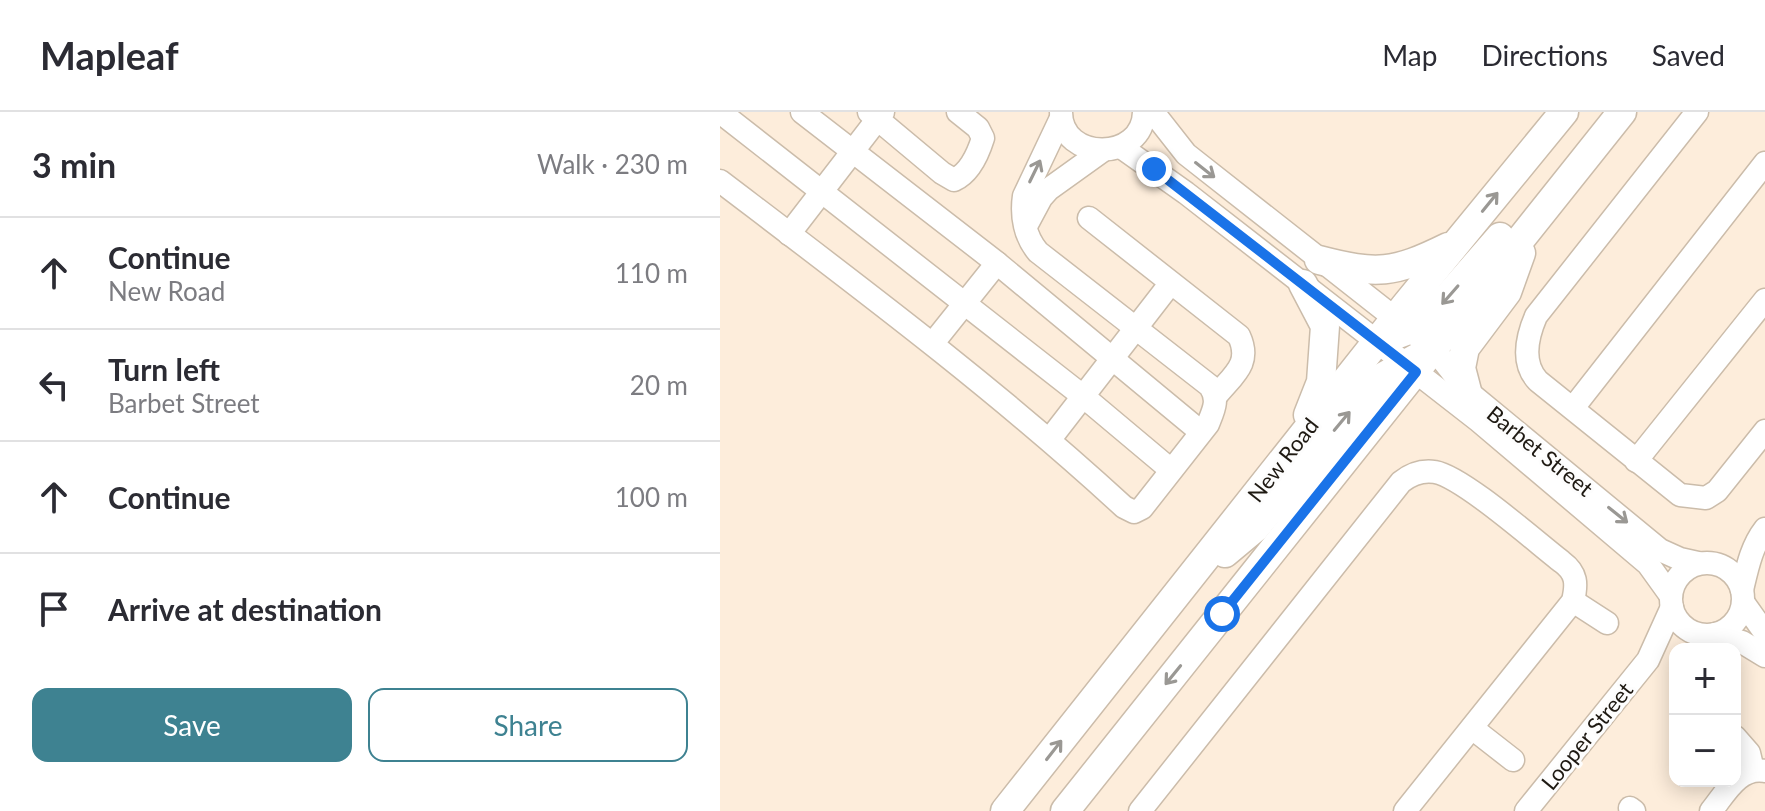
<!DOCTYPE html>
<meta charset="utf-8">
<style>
body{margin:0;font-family:Lato,sans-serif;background:#f2f2f3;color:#2b2b33}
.controls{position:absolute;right:24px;bottom:24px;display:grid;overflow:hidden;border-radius:16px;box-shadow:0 4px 20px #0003}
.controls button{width:72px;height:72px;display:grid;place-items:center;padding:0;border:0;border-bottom:2px solid #e1e1e2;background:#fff;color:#2b2b33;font:40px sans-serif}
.stop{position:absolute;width:24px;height:24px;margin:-18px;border:6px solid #1a73e8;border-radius:50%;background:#fff}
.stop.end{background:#1a73e8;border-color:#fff;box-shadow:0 2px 8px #0008}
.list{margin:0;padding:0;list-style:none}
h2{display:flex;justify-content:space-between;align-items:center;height:104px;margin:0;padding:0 32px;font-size:34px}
h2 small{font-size:26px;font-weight:400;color:#7c7c81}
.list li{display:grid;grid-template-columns:52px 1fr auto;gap:24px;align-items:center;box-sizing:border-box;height:112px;padding:0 32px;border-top:2px solid #e1e1e2}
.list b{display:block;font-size:30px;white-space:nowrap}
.list p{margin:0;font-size:26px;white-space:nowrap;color:#7c7c81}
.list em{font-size:26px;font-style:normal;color:#7c7c81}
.actions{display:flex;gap:16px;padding:24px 32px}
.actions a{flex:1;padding:18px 0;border:2px solid #3e8291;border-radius:16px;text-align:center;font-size:28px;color:#3e8291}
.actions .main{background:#3e8291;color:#fff}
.icon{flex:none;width:44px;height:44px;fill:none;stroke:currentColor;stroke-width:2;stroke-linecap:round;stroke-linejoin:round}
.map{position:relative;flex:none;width:1045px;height:699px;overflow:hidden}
header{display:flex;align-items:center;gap:48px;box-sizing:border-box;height:112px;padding:0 40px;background:#fff;border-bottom:2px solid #e1e1e2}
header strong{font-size:38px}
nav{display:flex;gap:44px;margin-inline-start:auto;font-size:28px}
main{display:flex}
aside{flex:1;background:#fff}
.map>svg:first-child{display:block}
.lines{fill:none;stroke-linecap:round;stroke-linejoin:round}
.minor-casing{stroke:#cbbcaa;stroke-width:25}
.major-casing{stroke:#cbbcaa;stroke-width:31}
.minor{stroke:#fff;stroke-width:22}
.major{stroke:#fff;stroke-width:28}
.oneway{stroke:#9a9894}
.route{stroke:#1a73e8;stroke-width:10}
.labels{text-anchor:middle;stroke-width:6;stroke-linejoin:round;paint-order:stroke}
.street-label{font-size:22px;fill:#1e1912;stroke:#fdfdfd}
</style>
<header>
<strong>Mapleaf</strong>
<nav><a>Map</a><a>Directions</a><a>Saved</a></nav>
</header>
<main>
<aside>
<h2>3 min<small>Walk · 230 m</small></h2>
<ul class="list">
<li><svg class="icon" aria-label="ahead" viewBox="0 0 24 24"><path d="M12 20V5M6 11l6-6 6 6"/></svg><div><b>Continue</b><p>New Road</p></div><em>110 m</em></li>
<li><svg class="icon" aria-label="left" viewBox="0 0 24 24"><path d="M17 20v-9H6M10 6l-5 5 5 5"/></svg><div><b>Turn left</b><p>Barbet Street</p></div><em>20 m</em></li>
<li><svg class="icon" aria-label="ahead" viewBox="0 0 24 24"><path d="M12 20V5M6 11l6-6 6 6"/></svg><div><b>Continue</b></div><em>100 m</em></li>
<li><svg class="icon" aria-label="arrive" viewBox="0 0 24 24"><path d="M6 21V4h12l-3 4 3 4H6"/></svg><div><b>Arrive at destination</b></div></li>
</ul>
<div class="actions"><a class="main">Save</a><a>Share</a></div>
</aside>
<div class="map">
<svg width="1045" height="699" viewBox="0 0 1045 699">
<rect width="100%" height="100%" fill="#fdeddb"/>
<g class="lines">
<!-- minor casing -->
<g class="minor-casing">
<g id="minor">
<polyline points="0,0 364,285 451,358"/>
<polyline points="82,0 277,151 481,320"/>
<path d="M149,0L222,61L234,68C250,61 258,42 263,26L258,16L238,0"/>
<path d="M341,0C341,50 423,50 424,0"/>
<polyline points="433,0 466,42 714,237 747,279 940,438 960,447 978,451"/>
<path d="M977,0L816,204C807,225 801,251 818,269L960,383L986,386L997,379L1045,319"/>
<polyline points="401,35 466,81 759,309 928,452 951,484"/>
<path d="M0,69C138,174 276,277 404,395L414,400L422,396L488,312C494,297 499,288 490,274L318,140C305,125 301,104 304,84L341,6"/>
<path d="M369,106L519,224C532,252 513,263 496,284"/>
<polyline points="306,114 321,86 329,77 382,39"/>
<polyline points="69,122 163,0"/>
<polyline points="213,231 277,151"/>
<polyline points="853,296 1045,51"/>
<polyline points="330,327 450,172"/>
<polyline points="916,349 1045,188"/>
<circle cx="987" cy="487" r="36"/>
<path d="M1022,478C1027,457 1031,435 1045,417"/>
<polyline points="853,489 887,511"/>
<polyline points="1023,490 1045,521"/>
<polyline points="995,522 1022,530 1045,544"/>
<polyline points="752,616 793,648"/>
<polyline points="1015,625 1029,641 1033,658"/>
<polyline points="910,696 914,699"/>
<path d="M420,699L681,370C691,362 702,358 715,360C743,365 816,430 842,450C857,461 857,472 853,489L685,699"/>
<polyline points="806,699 928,548 952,495"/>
<path d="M991,699C1005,682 1019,654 1045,659"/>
</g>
</g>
<!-- major casing -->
<g class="major-casing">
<g id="major">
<path d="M599,148C657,163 673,162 728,135"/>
<polyline points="583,172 605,214 601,270 588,303"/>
<polyline points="660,229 689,218 712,203 780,125"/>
<polyline points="747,279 741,256 745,236 787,180 801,141"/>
<polyline points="505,441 535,416 659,267 702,243"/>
<polyline points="285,699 685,194 844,0"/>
<polyline points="345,699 902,0"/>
</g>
</g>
<!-- minor -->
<use href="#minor" class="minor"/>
<!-- major -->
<use href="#major" class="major"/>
</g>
<!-- one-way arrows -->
<defs><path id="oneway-shaft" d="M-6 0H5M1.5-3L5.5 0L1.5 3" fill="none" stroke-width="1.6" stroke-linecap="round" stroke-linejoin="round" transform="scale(2)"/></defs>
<g class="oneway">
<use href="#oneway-shaft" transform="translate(485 58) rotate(38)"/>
<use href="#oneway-shaft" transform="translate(315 59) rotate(-64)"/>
<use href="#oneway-shaft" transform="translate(770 90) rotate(-51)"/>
<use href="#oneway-shaft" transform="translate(730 183) rotate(131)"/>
<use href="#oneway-shaft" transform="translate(622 309) rotate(-50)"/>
<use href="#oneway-shaft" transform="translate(898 403) rotate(39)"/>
<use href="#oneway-shaft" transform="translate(453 563) rotate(129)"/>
<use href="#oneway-shaft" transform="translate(334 638) rotate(-52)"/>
</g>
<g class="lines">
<!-- route -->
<polyline class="route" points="434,57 696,260 502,502"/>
</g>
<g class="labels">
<!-- street labels -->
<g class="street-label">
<text transform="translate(820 339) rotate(39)" y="8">Barbet Street</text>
<text transform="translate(563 348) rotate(-52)" y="8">New Road</text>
<text transform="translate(867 624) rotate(-51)" y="8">Looper Street</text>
</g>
</g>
</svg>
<div class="controls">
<button>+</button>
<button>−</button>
</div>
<div class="stop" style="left:502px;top:502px"></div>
<div class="stop end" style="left:434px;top:57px"></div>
</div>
</main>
